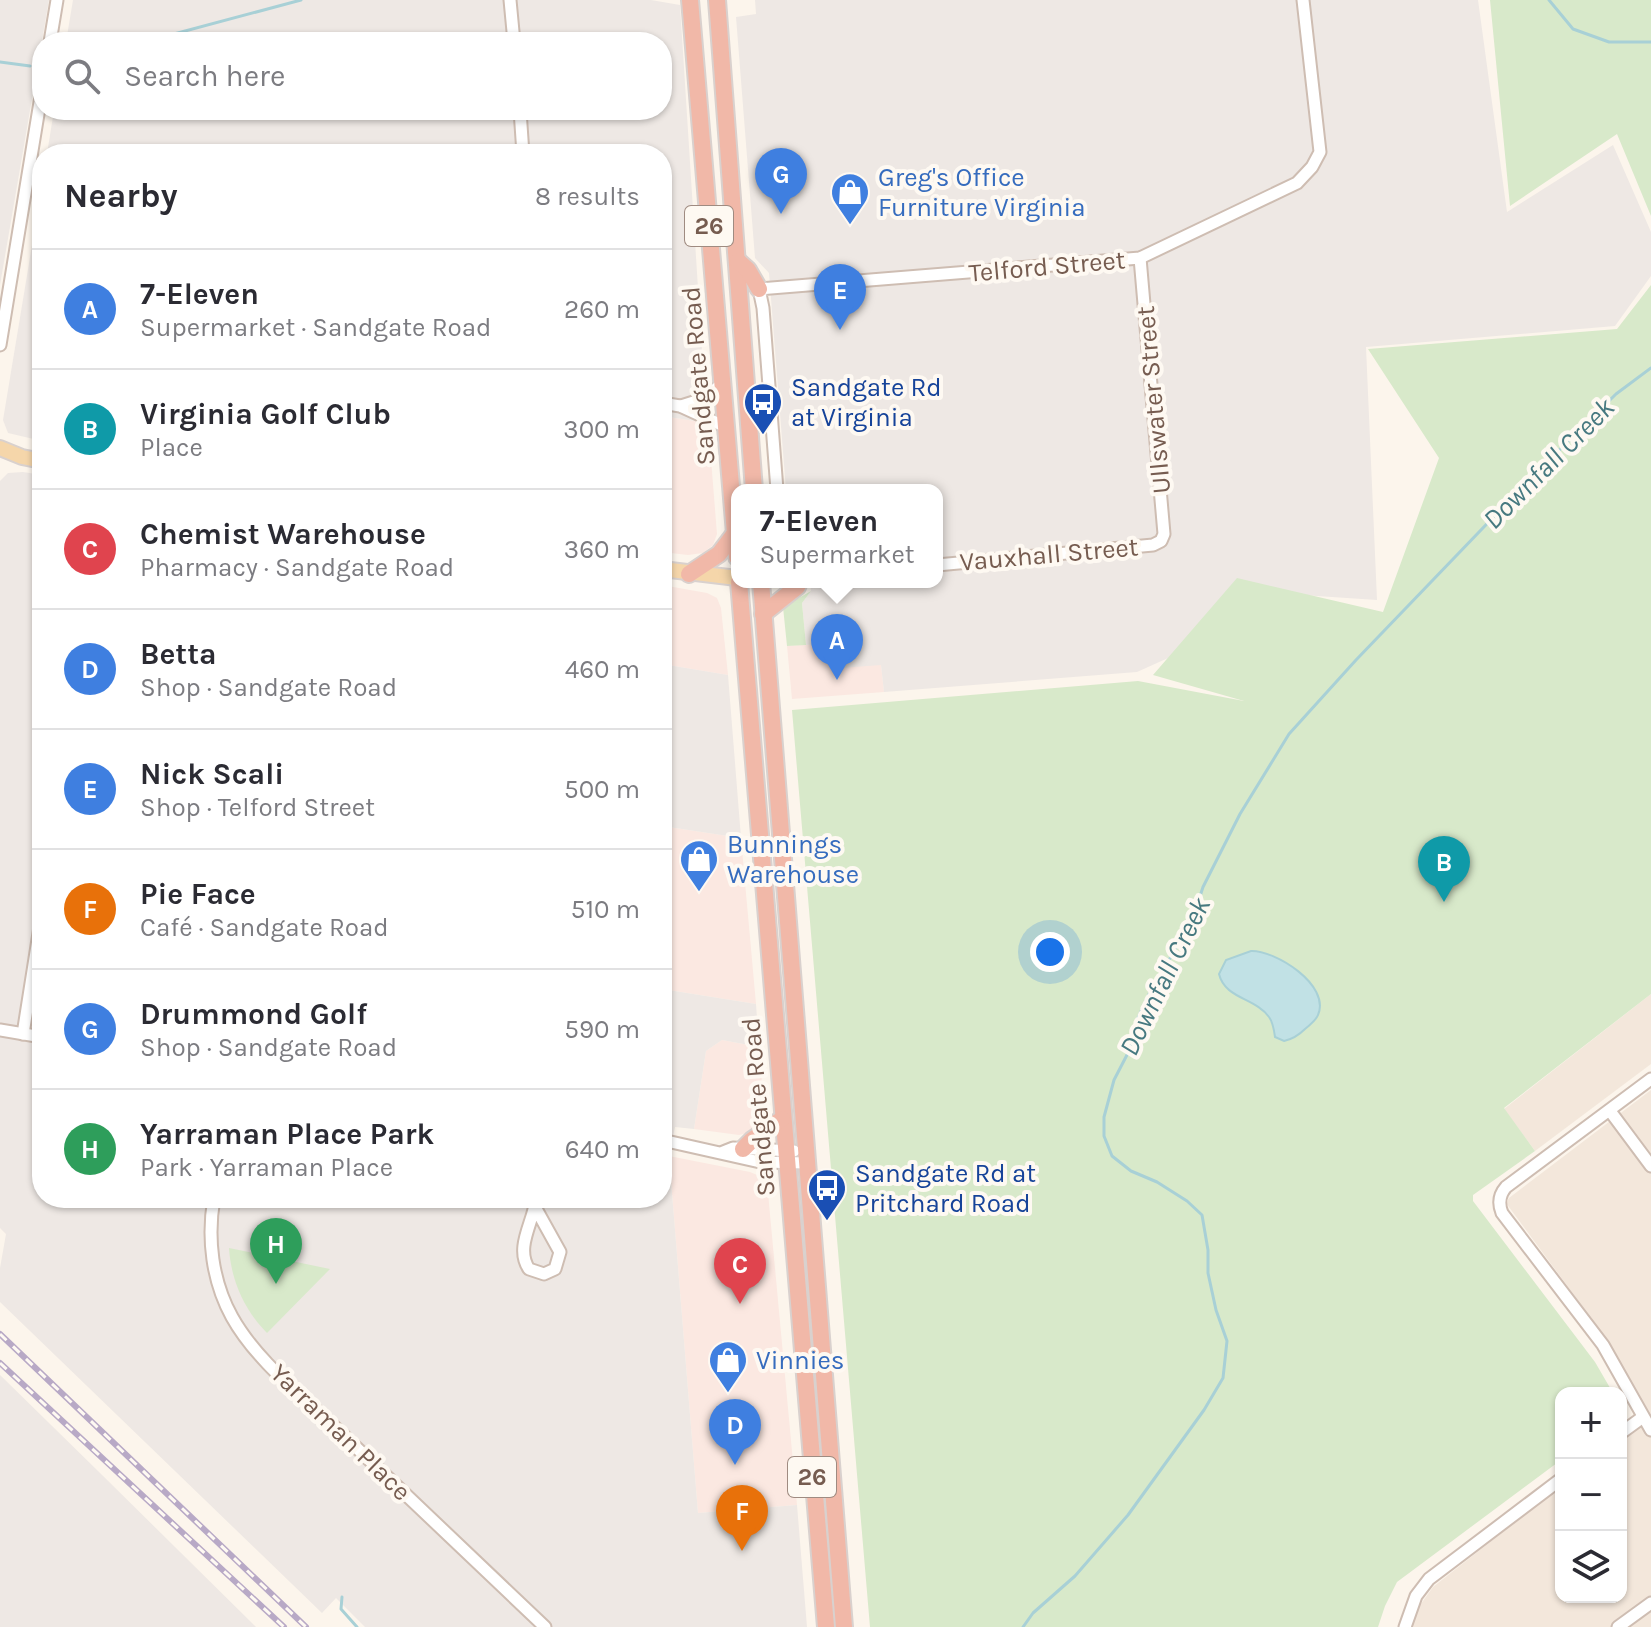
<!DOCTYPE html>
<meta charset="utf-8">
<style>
body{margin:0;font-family:Karla,sans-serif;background:#f7f7f7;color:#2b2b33}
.controls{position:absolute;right:24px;bottom:24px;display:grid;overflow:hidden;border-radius:16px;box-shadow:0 2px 6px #0004}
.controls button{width:72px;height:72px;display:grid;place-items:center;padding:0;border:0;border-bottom:2px solid #e1e1e2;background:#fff;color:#2b2b33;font:40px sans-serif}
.you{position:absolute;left:1050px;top:952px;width:28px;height:28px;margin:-20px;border:6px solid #fff;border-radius:50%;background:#1a73e8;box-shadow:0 0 0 12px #1a73e833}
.badge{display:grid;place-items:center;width:52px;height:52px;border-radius:50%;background:#dc735a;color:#fff;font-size:26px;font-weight:700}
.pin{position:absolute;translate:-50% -66px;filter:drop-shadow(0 2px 4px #0008)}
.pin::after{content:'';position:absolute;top:42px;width:28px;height:24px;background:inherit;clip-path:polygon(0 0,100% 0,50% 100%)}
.popup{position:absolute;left:731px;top:484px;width:212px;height:104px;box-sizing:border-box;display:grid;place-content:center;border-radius:16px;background:#fff;filter:drop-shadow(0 2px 6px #0005);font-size:26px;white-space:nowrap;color:#7c7c81}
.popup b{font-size:30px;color:#2b2b33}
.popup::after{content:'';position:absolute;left:50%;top:100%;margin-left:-16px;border:16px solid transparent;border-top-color:#fff}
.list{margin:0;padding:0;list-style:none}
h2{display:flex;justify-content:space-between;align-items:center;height:104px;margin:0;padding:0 32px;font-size:34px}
h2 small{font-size:26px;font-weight:400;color:#7c7c81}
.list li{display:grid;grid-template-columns:52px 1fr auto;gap:24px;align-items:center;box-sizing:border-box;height:120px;padding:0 32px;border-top:2px solid #e1e1e2}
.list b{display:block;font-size:30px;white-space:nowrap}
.list p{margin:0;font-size:26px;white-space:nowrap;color:#7c7c81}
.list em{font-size:26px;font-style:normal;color:#7c7c81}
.icon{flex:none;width:44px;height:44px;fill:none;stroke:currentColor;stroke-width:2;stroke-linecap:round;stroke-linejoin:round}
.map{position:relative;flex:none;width:1651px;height:1627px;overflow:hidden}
.search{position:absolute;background:#fff;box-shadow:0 2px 6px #0004;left:32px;top:32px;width:640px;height:88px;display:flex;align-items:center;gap:20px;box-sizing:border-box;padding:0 28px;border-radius:32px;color:#7c7c81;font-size:30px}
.panel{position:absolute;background:#fff;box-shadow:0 2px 6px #0004;left:32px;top:144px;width:640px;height:1064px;border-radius:32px}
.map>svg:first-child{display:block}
.residential{fill:#f3e7db}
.commercial{fill:#fbe8e1}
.industrial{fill:#eee8e4}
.green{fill:#d8e9ca}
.water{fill:#c1e1e5;stroke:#a8d0d6;stroke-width:2}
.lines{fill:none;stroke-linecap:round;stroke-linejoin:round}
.stream{stroke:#a8d0d6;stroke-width:3}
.minor-casing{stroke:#cebdb2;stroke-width:15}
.major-casing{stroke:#d9d1ce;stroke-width:18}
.highway-casing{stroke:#d9d1ce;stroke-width:20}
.minor{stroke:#fff;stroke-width:11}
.major{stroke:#f5d6aa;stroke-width:14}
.highway{stroke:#f1b8a8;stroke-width:16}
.rail-casing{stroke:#b8a9c6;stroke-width:6}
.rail{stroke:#fef9f2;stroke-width:3;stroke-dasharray:9;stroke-linecap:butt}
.labels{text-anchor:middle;stroke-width:8;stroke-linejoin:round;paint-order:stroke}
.shield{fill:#fef9f2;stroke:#9f8b81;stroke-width:2}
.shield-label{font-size:24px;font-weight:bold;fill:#765c50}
.shop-label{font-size:26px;fill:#366cbe;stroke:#fef9f2;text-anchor:start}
.street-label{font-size:26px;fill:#765c50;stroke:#fef9f2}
.transit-label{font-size:26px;fill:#164399;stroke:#fef9f2;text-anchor:start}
.water-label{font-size:28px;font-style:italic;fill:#477980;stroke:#fef9f2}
</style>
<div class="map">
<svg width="1651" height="1627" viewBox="0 0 1651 1627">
<rect width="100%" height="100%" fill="#fcf5ec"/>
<!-- residential -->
<g class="residential">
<polygon points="1651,994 1651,1064 1535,1151 1504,1109"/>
<polygon points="1651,1090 1651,1627 1412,1627 1418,1608 1433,1587 1561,1486 1561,1597 1621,1597 1621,1440 1647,1419 1608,1341 1506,1203 1509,1198"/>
</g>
<!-- commercial -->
<g class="commercial">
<polygon points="662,416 695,421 709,434 717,534 713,545 703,553 688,555 662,552"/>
<polygon points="662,585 707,593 717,598 721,608 728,675 662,664"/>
<polygon points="839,642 881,665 884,692 792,699 787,646"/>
<polygon points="662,826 741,838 756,1004 662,989"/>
<polygon points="722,1040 759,1047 764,1108 760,1123 752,1132 739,1135 694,1129 706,1051"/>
<polygon points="669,1156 750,1172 764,1178 767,1182 797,1505 698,1513"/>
</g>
<!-- industrial -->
<g class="industrial">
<polygon points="0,0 49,0 0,285"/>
<polygon points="73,0 651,0 680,5 707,430 695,421 662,416 662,154 47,154 54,110 662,110 662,42 66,42"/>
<polygon points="755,0 1478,0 1507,212 1613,145 1651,232 1651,276 1615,326 1366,347 1377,600 1272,593 1197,645 1137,672 884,692 881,665 841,668 839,642 806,645 802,603 811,591 810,582 937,582 937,490 786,490 769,273 755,258 736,17 756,14"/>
<polygon points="42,185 42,441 8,433 3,420"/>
<polygon points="23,472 42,475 42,1198 662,1198 662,989 756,1004 759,1047 722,1040 706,1051 694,1129 675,1127 669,1156 698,1513 797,1505 807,1627 365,1627 336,1598 322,1613 0,1302 0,1268 6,1234 0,1228 0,481 8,473"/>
<polygon points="662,664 728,675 741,838 662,826"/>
<polygon points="0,1375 100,1473 256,1627 0,1627"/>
</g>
<!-- green -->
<g class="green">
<polygon points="1490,0 1651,0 1651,216 1617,134 1510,206"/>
<polygon points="1651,285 1651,994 1504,1108 1535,1151 1473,1195 1473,1201 1595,1362 1613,1393 1561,1393 1561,1460 1397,1582 1385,1606 1378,1627 870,1627 792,710 1138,681 1244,701 1153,675 1237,578 1383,612 1439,458 1368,349 1617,329"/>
<polygon points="811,591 802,603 806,645 787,646 783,607"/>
<path d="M229,1248L330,1269L267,1333C244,1310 231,1280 229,1248Z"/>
</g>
<!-- water -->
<path class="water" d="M1251,951C1275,950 1331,985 1318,1015C1316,1020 1310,1025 1305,1029C1298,1036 1293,1039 1284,1041L1275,1037C1274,1030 1273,1022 1269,1017C1256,998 1225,999 1219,974L1226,960Z"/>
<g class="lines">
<!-- stream -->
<g class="stream">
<polyline points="1549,0 1573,29 1609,42 1651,42"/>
<polyline points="144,42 301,0"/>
<polyline points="0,62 30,66"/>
<polyline points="342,1597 341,1609 357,1627"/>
<polyline points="1023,1627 1033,1613 1075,1576 1128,1515 1204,1410 1223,1378 1227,1341 1216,1310 1208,1273 1208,1250 1202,1215 1187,1201 1157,1182 1131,1171 1112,1156 1104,1136 1104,1117 1114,1080 1129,1051 1137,1020 1151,990 1175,950 1179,935 1193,918 1203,887 1240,814 1289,734 1356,660 1530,479 1616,394 1651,368"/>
</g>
<!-- minor casing -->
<g class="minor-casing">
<g id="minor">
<polyline points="510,0 514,42"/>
<polyline points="50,42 57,0"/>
<polyline points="520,110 523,154"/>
<polyline points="0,345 42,90"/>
<polyline points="662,403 680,406 726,427"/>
<polyline points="681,406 703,399 723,383"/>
<polyline points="777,490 763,308 759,289 1140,258 1297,183 1312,167 1320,152 1303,0"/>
<polyline points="937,565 1153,545 1161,541 1164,534 1140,258"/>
<polyline points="0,1030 42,1037"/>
<polyline points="23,1034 42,914"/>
<path d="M1651,1079L1506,1187C1499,1195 1498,1203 1502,1213L1603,1345L1651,1430"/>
<polyline points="1610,1111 1651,1166"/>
<polyline points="662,1140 760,1162 807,1163"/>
<polyline points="723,1152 733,1148 794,1151"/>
<path d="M214,1198C207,1238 212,1281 232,1317C257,1362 304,1397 341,1433C409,1497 477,1562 545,1627"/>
<path d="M535,1207L560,1252L555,1269L544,1274L529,1269C514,1247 535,1220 536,1198"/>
<polyline points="1621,1433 1643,1417"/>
<polyline points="1405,1627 1416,1596 1429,1579 1561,1479"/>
<polyline points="1618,1627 1651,1603"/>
</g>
</g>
<!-- major casing -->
<g class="major-casing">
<g id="major">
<polyline points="0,448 22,457 42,461"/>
<polyline points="662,569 737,578"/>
</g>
</g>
<!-- highway casing -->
<g class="highway-casing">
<g id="highway">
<polyline points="690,0 737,557"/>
<polyline points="717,0 754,490"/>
<polyline points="738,261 748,270 759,289"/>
<polyline points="689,574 719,554 735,533"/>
<polyline points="739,582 826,1627"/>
<polyline points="761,582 844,1627"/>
<polyline points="763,614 797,587 799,582"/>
<polyline points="743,1149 752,1140 782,1119"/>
</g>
</g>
<!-- minor -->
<use href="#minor" class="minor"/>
<!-- major -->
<use href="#major" class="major"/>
<!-- highway -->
<use href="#highway" class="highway"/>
<!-- rail casing -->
<g class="rail-casing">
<g id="rail">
<polyline points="0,1334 306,1627"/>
<polyline points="0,1363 284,1627"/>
</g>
</g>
<!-- rail -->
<use href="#rail" class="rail"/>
</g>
<!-- icons -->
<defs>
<g id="shop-pin" transform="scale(2)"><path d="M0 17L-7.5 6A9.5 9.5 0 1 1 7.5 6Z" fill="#3f7fe0" stroke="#fef9f2"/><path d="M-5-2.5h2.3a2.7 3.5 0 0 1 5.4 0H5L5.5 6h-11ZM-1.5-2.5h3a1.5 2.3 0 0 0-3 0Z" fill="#fff"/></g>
<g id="bus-pin" transform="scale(2)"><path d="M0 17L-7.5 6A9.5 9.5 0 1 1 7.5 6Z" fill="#1a4fb4" stroke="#fef9f2"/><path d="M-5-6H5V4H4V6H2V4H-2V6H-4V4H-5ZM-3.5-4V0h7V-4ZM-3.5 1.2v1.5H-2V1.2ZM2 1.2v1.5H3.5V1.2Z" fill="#fff"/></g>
</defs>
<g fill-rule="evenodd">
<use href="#shop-pin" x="850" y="192"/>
<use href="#bus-pin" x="763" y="402"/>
<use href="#shop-pin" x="699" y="859"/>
<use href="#bus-pin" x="827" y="1188"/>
<use href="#shop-pin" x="728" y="1360"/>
</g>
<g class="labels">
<!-- shield labels -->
<g class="shield">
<rect x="685" y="206" width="48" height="40" rx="6"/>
<rect x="788" y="1457" width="48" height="40" rx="6"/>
</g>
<g class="shield-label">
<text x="709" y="234">26</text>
<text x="812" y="1485">26</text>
</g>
<!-- shop labels -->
<g class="shop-label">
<text x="878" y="186">Greg's Office<tspan x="878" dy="30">Furniture Virginia</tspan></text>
<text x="727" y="853">Bunnings<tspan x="727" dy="30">Warehouse</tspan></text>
<text x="756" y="1369">Vinnies</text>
</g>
<!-- street labels -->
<g class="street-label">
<text transform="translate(1047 266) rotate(-5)" y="9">Telford Street</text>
<text transform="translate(698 376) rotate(-95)" y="9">Sandgate Road</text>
<text transform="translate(1153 400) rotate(-95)" y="9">Ullswater Street</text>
<text transform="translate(1049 554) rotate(-5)" y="9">Vauxhall Street</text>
<text transform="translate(758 1107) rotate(-95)" y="9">Sandgate Road</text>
<text transform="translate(341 1432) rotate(44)" y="9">Yarraman Place</text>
</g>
<!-- transit labels -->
<g class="transit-label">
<text x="791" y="396">Sandgate Rd<tspan x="791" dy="30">at Virginia</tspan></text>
<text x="855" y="1182">Sandgate Rd at<tspan x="855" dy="30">Pritchard Road</tspan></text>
</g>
<!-- water labels -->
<g class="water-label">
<text transform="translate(1548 463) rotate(-45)" y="10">Downfall Creek</text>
<text transform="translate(1164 976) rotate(-64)" y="10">Downfall Creek</text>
</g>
</g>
</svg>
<div class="controls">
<button>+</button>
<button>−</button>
<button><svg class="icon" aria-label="layers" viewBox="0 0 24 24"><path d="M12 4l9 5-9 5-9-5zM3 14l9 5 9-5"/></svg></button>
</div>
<div class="you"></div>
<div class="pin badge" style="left:837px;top:680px;background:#3f7fe0">A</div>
<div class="popup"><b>7-Eleven</b>Supermarket</div>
<div class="pin badge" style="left:1444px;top:902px;background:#0f9aa8">B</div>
<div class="pin badge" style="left:740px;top:1304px;background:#e0444e">C</div>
<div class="pin badge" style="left:735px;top:1465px;background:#3f7fe0">D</div>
<div class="pin badge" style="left:840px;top:330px;background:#3f7fe0">E</div>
<div class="pin badge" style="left:742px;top:1551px;background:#e8710a">F</div>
<div class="pin badge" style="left:781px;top:214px;background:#3f7fe0">G</div>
<div class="pin badge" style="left:276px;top:1284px;background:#2e9e5b">H</div>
<div class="search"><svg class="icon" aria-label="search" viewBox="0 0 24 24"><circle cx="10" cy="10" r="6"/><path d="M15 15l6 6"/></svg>Search here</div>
<section class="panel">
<h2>Nearby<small>8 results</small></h2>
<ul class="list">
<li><span class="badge" style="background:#3f7fe0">A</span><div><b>7-Eleven</b><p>Supermarket · Sandgate Road</p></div><em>260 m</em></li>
<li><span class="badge" style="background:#0f9aa8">B</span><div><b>Virginia Golf Club</b><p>Place</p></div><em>300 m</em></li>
<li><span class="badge" style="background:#e0444e">C</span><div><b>Chemist Warehouse</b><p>Pharmacy · Sandgate Road</p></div><em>360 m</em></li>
<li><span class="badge" style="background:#3f7fe0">D</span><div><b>Betta</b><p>Shop · Sandgate Road</p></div><em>460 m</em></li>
<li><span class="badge" style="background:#3f7fe0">E</span><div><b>Nick Scali</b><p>Shop · Telford Street</p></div><em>500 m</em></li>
<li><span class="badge" style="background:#e8710a">F</span><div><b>Pie Face</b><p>Café · Sandgate Road</p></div><em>510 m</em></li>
<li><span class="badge" style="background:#3f7fe0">G</span><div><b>Drummond Golf</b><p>Shop · Sandgate Road</p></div><em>590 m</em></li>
<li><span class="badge" style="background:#2e9e5b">H</span><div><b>Yarraman Place Park</b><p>Park · Yarraman Place</p></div><em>640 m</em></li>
</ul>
</section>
</div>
